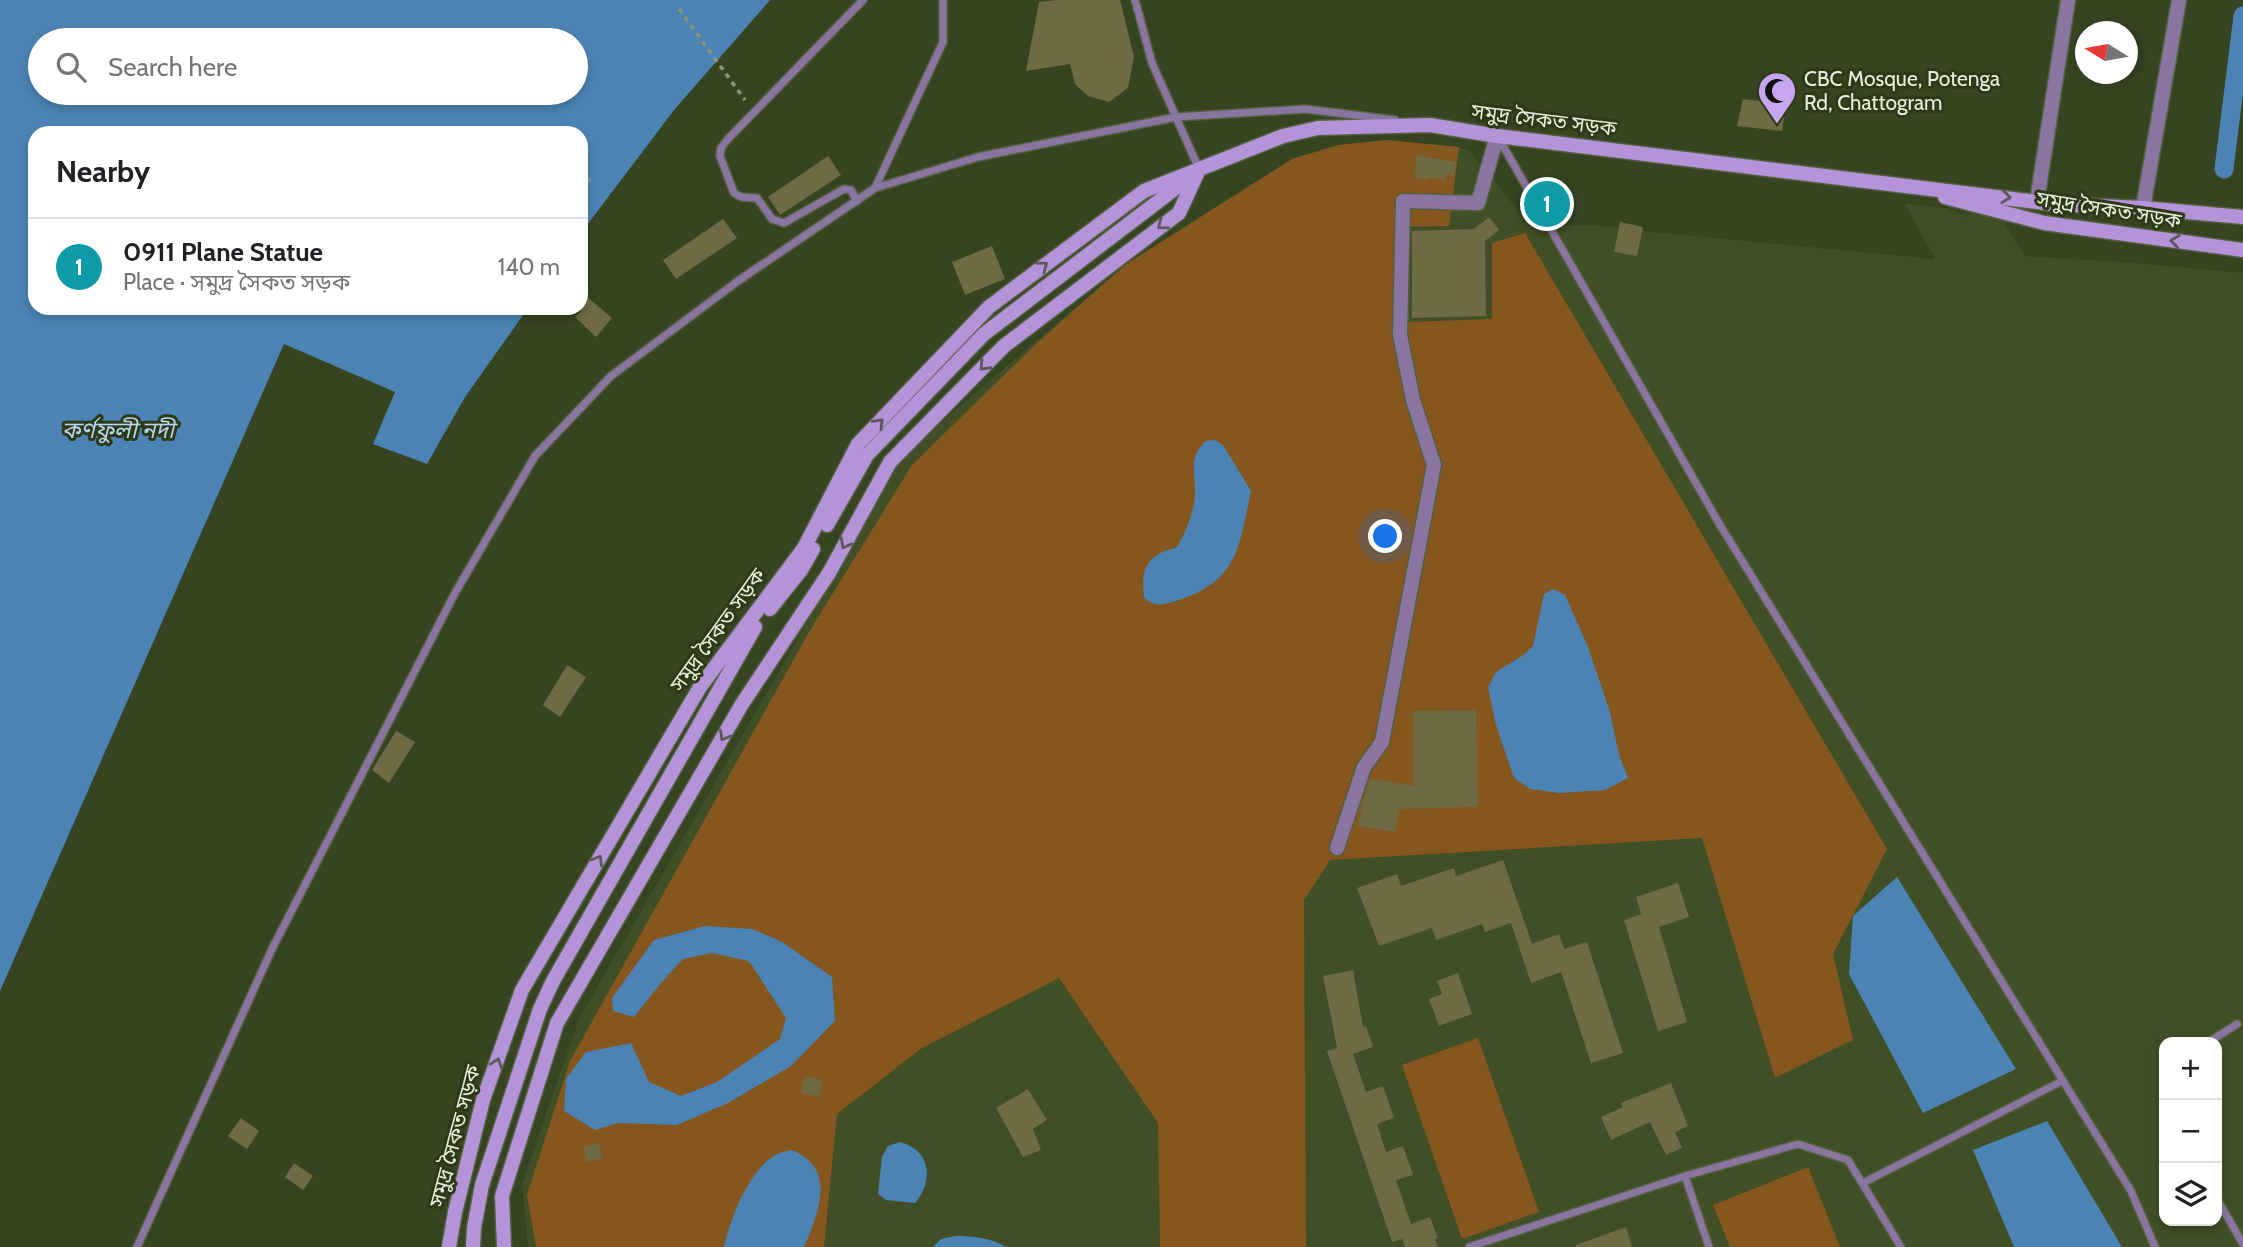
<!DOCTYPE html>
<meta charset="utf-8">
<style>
body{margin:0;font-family:Cabin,"Noto Sans Bengali",sans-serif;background:#f6f6f6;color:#202124}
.controls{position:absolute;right:21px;bottom:21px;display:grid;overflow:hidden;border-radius:14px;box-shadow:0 4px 10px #0003}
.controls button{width:63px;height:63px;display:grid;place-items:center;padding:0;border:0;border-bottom:2px solid #e0e0e0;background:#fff;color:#202124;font:35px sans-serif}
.compass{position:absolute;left:2075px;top:21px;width:63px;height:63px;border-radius:50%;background:#fff;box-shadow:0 4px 10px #0003;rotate:281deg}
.you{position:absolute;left:1386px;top:537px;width:24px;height:24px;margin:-18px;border:5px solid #fff;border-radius:50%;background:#1a73e8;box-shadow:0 0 0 10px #1a73e833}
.badge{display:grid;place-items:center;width:46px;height:46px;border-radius:50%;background:#1a73e8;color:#fff;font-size:23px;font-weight:700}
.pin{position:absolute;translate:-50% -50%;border:4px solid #fff;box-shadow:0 2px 7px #0006}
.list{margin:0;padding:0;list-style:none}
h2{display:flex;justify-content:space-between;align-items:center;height:91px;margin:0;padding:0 28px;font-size:30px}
h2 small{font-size:23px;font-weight:400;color:#757577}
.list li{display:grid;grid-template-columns:46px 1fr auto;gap:21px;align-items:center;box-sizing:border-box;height:98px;padding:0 28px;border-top:2px solid #e0e0e0}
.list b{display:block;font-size:26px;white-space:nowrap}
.list p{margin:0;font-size:23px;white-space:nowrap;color:#757577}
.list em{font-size:23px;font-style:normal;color:#757577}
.icon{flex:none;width:38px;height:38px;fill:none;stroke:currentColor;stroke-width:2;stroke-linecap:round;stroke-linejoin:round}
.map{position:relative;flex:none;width:2243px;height:1247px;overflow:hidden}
.search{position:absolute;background:#fff;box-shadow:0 4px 10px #0003;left:28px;top:28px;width:560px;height:77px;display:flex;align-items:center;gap:18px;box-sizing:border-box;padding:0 24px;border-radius:38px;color:#757577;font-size:26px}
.panel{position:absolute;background:#fff;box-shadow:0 4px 10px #0003;left:28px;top:126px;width:560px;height:189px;border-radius:21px}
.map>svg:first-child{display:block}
.built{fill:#404f25;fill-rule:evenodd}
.green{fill:#86561f}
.water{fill:#4b84b4;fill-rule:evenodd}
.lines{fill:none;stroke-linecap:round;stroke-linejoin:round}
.canal{stroke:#4b84b4;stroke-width:19}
.building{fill:#6d6a44}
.service-casing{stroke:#536040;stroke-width:10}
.minor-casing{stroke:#536040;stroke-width:17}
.secondary-casing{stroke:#536040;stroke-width:17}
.path{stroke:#899479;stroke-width:3.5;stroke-dasharray:5 5;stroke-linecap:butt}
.service{stroke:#8a75a1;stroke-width:7}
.minor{stroke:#8a75a1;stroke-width:14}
.secondary{stroke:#b493d9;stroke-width:14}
.oneway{stroke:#5c585b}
.labels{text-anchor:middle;stroke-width:6;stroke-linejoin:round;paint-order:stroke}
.poi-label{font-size:21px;fill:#e7f0dc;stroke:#2d3917;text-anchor:start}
.street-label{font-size:21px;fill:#e7f0dc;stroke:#2d3917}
.water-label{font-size:23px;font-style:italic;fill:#b9d7f3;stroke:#2d3917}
</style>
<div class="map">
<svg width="2243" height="1247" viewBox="0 0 2243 1247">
<rect width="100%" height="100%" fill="#374422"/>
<!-- built -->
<path class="built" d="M1385,140L1459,147L1470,152L1531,226L1593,225L1618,227L1620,222L1643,227V231L1935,259L1905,204L1947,208L1967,217L1976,210L1999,214L2025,256L2134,263L2243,273V1247H528L522,1184L579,1019L905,453L1125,265L1192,221L1292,159L1338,145ZM2164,1042H2217V1221H2164Z"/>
<!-- green -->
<g class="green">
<polygon points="1386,140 1459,147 1449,226 1407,227 1407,322 1492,319 1492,243 1525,233 1887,849 1833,954 1853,1040 1775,1078 1702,838 1330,860 1304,900 1306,1247 1160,1247 1158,1123 1059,978 922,1048 837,1114 824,1247 536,1247 527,1195 570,1061 809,632 912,465 1038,342 1125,265 1292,159 1338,145"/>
<polygon points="1478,1038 1539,1212 1462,1239 1402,1065"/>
<polygon points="1808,1167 1840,1247 1730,1247 1713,1205"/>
</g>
<!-- water -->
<g class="water">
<path d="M0,0H770L674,110L581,233V133H35V308H528L465,397L427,464L373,444L395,392L284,344L0,991ZM40,40H576V93H40Z"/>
<path d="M1215,440L1223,445L1251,491C1239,546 1239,580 1179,600C1165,604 1155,609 1144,597C1141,570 1146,554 1176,548C1186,533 1194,512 1195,494C1196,473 1187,458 1206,441Z"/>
<polygon points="1553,589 1565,595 1588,647 1610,712 1619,755 1628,778 1605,790 1560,793 1530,789 1514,778 1496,725 1488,687 1496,672 1522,656 1533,646 1544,594"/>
<polygon points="1897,877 2016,1069 1923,1113 1849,974 1853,916"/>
<polygon points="705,926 752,929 782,942 832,977 835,1021 791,1066 728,1103 677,1125 618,1123 595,1130 564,1111 566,1079 586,1052 631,1043 649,1082 681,1096 717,1082 780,1039 786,1018 749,961 712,953 683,959 661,983 634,1017 613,1011 612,998 654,940"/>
<polygon points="2047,1121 2122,1247 2014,1247 1973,1150"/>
<path d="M900,1142C931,1150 934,1181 915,1203L886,1200L878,1194L882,1157L888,1146Z"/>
<path d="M791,1150C837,1167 819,1212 804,1247H724C730,1219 749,1170 775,1155C779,1153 786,1151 791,1150Z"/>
<path d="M955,1236C974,1236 990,1238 1007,1247H933L941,1239Z"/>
</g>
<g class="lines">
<!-- canal -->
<polyline class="canal" points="2224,169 2243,16"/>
</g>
<!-- building -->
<g class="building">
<polygon points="1056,0 1120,0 1134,57 1128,88 1109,102 1088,96 1075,84 1070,64 1026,71 1039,2"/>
<polygon points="1743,99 1786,104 1782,131 1737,126"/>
<polygon points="1417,155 1456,162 1454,176 1446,174 1445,180 1428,177 1428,180 1414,178"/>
<polygon points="828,156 841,175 780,215 768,197"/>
<polygon points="1489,217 1499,230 1485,241 1486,316 1412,318 1412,231 1474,229"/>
<polygon points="723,219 737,238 676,279 663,260"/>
<polygon points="1620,222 1643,227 1637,256 1614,252"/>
<polygon points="992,246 1005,279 965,295 952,262"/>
<polygon points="586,296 612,318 596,337 575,317 581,311 578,308 581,308 581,301"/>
<polygon points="567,665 586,677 560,717 543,705"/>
<polygon points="1476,710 1478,807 1399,809 1395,832 1358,826 1362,804 1370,779 1414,786 1413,711"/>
<polygon points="396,731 415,742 389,783 372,770"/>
<polygon points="1503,860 1532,944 1559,934 1564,949 1587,942 1623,1053 1591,1063 1561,972 1531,983 1511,923 1485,932 1482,924 1436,940 1432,928 1379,946 1357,888 1397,874 1401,886 1454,868 1456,876"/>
<polygon points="1678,883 1689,917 1659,927 1687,1022 1658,1031 1624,920 1641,914 1636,897"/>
<polygon points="1353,970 1363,1027 1366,1026 1373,1047 1353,1054 1366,1092 1383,1086 1394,1118 1377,1124 1386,1152 1403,1146 1413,1175 1396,1180 1411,1224 1430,1217 1438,1238 1435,1239 1438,1247 1405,1247 1402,1239 1392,1242 1327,1051 1337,1048 1323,976"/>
<polygon points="1458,973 1472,1014 1439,1026 1429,999 1442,994 1437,981"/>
<polygon points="805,1076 822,1080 819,1097 801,1093"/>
<polygon points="1671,1083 1688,1126 1675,1132 1682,1148 1666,1155 1650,1122 1611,1140 1601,1117 1623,1107 1621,1103"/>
<polygon points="1028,1089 1047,1120 1033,1129 1041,1150 1023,1157 996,1108"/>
<polygon points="241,1118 259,1131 247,1149 228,1136"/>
<polygon points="599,1143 603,1158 587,1162 583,1147"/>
<polygon points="294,1163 313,1176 303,1190 285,1177"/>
<polygon points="1626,1227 1632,1247 1576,1247 1576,1245"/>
</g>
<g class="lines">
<!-- service casing -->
<g class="service-casing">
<g id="service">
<polyline points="1135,0 1152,63 1199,169"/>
<polyline points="1498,137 1720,525 2131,1191 2155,1247"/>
<polyline points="875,188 943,42 943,0"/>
<polyline points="857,201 851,190 844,189 784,223 772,219 757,198 741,197 734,193 720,156 721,148 727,140 863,0"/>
<polyline points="2209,1042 2237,1024"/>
<polyline points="1685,1176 1709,1247"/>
<polyline points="1863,1183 2062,1081"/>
<polyline points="2217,1199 2243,1244"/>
<polyline points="137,1247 272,949 455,593 535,456 611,376 738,281 875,188 978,157 1176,117 1305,109 1395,120"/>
<polyline points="1469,1247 1685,1176 1798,1144 1848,1160 1901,1247"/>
</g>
</g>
<!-- minor casing -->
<g class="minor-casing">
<g id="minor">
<polyline points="2037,201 2068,0"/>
<polyline points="2143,208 2179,0"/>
<polyline points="1337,848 1364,767 1382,742 1434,465 1413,400 1400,335 1403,201 1478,203 1497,136"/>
</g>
</g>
<!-- secondary casing -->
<g class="secondary-casing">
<g id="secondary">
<polyline points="1945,197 2044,223 2243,250"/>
<polyline points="827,525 867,455 984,334 1185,181"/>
<polyline points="770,609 801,570 813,549"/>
<polyline points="449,1247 455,1212 483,1100 522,990 700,687 804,548 858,444 989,307 1144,191 1283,136 1318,128 1430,125 1497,136 2053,204 2143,208 2243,217"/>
<polyline points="473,1247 474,1228 482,1185 540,1009 553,981 755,627"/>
<polyline points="504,1247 502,1196 557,1023 742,704 829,573 890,462 1004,346 1179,213 1197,174"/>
</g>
</g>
<!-- path -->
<g class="path">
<polyline points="679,9 745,100"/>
<polyline points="581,160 590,181"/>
</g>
<!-- service -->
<use href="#service" class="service"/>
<!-- minor -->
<use href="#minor" class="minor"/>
<!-- secondary -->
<use href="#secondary" class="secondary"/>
</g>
<!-- one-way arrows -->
<defs><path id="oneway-chevron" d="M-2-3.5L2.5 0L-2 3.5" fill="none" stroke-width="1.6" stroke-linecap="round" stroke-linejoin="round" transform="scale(1.75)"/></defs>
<g class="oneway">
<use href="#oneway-chevron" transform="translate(2006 197) rotate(7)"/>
<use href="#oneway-chevron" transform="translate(1162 225) rotate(143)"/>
<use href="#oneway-chevron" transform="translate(2175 241) rotate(-172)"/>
<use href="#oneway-chevron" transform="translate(1043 266) rotate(-37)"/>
<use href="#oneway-chevron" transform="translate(984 366) rotate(134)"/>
<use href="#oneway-chevron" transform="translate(879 423) rotate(-46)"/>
<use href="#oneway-chevron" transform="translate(845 544) rotate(119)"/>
<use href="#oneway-chevron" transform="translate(724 736) rotate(120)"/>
<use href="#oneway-chevron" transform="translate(598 860) rotate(-60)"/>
<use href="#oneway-chevron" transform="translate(497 1063) rotate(-71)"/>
</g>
<!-- icons -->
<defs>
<g id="mosque-pin" transform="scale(2.0125)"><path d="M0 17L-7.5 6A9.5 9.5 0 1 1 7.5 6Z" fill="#c8a6ef" stroke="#2d3917"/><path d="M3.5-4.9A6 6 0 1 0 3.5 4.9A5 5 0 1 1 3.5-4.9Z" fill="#111"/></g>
</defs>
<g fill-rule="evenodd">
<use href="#mosque-pin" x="1777" y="91"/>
</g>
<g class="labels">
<!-- poi labels -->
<g class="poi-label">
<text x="1804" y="86">CBC Mosque, Potenga<tspan x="1804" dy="24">Rd, Chattogram</tspan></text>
</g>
<!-- street labels -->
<g class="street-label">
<text transform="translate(1544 120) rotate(7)" y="7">সমুদ্র সৈকত সড়ক</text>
<text transform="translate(2109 210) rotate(9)" y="7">সমুদ্র সৈকত সড়ক</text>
<text transform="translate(718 630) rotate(-54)" y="7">সমুদ্র সৈকত সড়ক</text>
<text transform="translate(455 1136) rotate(-75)" y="7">সমুদ্র সৈকত সড়ক</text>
</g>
<!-- water labels -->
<g class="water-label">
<text x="118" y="438">কর্ণফুলী নদী</text>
</g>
</g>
</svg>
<div class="controls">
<button>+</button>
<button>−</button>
<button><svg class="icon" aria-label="layers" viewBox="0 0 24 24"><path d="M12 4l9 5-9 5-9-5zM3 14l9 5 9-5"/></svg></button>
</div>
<svg class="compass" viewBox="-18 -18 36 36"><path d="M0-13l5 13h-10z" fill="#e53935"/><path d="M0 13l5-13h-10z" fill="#757577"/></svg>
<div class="you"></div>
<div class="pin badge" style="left:1547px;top:204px;background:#0f9aa8">1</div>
<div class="search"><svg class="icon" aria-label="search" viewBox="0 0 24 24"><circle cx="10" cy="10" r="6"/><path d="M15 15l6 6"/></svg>Search here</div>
<section class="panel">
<h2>Nearby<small></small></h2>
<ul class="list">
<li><span class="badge" style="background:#0f9aa8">1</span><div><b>0911 Plane Statue</b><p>Place · সমুদ্র সৈকত সড়ক</p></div><em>140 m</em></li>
</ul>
</section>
</div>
